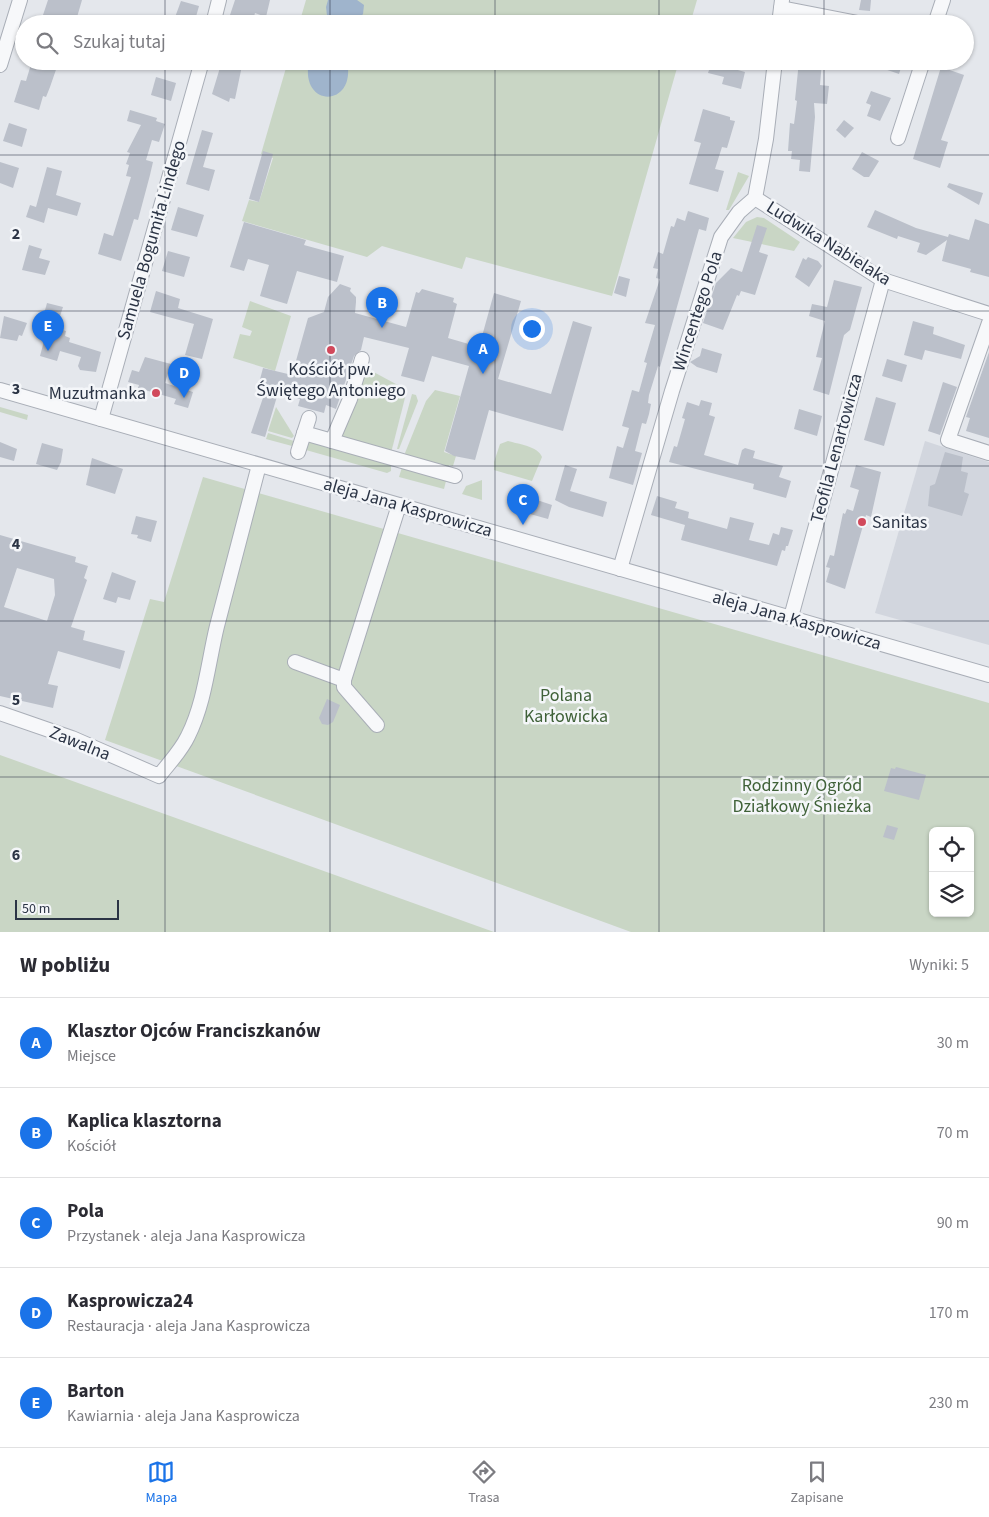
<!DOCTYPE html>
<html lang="pl">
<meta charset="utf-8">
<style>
body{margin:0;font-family:"Source Sans 3",sans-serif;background:#f7f7f7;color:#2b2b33}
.controls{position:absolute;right:15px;bottom:15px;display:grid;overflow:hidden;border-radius:8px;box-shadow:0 1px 4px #0004}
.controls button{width:45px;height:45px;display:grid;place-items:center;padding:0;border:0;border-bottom:1px solid #e1e1e2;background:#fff;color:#2b2b33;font:25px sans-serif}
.scale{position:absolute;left:15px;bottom:12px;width:104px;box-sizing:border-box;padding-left:5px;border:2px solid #2b3445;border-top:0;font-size:14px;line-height:18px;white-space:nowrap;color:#2b3445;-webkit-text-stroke:4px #f4f6f9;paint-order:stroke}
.you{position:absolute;left:531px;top:328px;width:18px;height:18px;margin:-12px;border:4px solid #fff;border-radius:50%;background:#1a73e8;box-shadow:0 0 0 8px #1a73e833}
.badge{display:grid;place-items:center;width:32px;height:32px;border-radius:50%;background:#1a73e8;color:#fff;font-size:16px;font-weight:700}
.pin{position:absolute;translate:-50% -41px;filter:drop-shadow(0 1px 2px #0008)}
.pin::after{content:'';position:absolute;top:26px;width:18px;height:15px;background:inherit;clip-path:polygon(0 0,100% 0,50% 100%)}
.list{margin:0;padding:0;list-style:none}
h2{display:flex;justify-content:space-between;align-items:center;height:65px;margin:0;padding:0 20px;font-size:21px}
h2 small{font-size:16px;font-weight:400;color:#7c7c81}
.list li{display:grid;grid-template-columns:32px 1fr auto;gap:15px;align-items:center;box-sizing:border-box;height:90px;padding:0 20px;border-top:1px solid #e1e1e2}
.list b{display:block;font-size:19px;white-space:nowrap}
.list p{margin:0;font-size:16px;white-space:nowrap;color:#7c7c81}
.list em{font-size:16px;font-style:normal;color:#7c7c81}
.icon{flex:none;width:28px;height:28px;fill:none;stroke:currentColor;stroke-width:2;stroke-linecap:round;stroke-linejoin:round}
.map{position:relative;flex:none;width:989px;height:932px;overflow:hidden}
.search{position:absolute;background:#fff;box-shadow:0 1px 4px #0004;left:15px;right:15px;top:15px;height:55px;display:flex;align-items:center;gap:12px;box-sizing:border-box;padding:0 18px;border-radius:28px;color:#7c7c81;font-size:19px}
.sheet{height:515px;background:#fff}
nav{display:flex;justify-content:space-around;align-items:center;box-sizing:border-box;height:70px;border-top:1px solid #e1e1e2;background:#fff;font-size:14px;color:#7c7c81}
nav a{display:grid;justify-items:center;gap:2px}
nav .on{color:#1a73e8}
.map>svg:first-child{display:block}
.built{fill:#d2d6de}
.green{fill:#c9d6c5;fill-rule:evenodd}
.water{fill:#9fb4cc}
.building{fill:#bbc0ca;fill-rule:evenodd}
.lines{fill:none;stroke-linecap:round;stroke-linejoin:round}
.minor-casing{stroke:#a9aeb7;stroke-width:16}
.minor{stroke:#f7f8fa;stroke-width:14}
.grid{fill:none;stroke:#2b3445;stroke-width:1;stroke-opacity:0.55}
.poi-dot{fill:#d1495b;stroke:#f4f6f9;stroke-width:2}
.labels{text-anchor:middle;stroke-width:5;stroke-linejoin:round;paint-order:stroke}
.street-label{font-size:18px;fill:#2b3445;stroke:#f4f6f9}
.poi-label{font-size:18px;fill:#2b3445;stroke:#f4f6f9}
.park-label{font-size:18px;fill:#3f6138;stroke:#f4f6f9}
.grid-label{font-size:16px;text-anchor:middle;font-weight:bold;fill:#2b3445;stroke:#f4f6f9;stroke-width:5;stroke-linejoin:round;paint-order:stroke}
</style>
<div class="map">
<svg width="989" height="932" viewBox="0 0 989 932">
<rect width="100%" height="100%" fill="#e4e7ec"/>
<!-- built -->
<polygon class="built" points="925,441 989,462 989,645 875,613"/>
<!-- green -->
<g class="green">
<polygon points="306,0 697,0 690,24 299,24"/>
<polygon points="288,61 679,61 612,296 466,257 462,269 382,246 367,257 242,221 249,200 259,202 273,158 261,154"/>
<polygon points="738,172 749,176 729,210 726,210"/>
<polygon points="757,217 764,218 800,242 794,251 733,238 746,222"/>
<polygon points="250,301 291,316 275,371 233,358 240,334 250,336 252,331 242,327"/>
<polygon points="368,369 407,390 391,453 339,437 366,370"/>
<polygon points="435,390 460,396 444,452 456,456 453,466 449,465 447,470 406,456 405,453 426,401"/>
<polygon points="412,394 416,395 418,401 399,449 397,449"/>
<polygon points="0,407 28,415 27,420 0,412"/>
<polygon points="276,407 294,436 292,438 268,431"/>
<polygon points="268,433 294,441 292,446 266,439"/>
<polygon points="309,438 391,462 391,471 387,473 306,450"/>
<path d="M508,441C518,444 538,446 542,457L532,481L494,470V462L500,444Z"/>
<polygon points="403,464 447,477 444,489 399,477"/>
<path d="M203,477L989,703V932H631L105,740L150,599L164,602ZM933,831H970V913H933Z"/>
<polygon points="482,480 482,500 462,494 466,486"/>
<polygon points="0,755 494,932 0,932"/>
</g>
<!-- water -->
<g class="water">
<polygon points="328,0 357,0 364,5 363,14 355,24 328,24 326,7"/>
<path d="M309,61H347C357,108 299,109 309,61Z"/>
</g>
<!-- building -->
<g class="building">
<polygon points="48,0 82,0 75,24 40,24"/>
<polygon points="235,0 270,0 266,17 255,13 252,24 233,24 235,17 230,15"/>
<polygon points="861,0 871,0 870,11 859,10"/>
<polygon points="181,1 199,6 194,24 174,20"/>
<polygon points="32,61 59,61 50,87 46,97 43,96 39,110 14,102 21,80 26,81"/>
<polygon points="222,61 243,61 235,99 230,98 229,102 212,94"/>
<polygon points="712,61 728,61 727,67 745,72 741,89 722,84 724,77 708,73"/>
<polygon points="799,61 822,61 820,85 829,86 827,104 814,103 815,117 810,172 799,171 800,160 791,159 792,151 788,151 790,123 794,124 797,101 795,100"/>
<polygon points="868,61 903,61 899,74 867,63"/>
<polygon points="941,67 964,75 941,140 948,142 940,168 913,159"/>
<polygon points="156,77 176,83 171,101 151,95"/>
<polygon points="871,91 891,98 880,121 867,116 871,105 866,103"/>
<polygon points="703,109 730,117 730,120 735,121 727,148 722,147 715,169 724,171 718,192 689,184 701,143 694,141"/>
<polygon points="130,110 157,118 156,121 165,124 159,142 152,140 146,160 153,162 150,175 138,220 134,219 121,261 98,254 104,233 113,236 131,177 126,176 129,165 126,164 130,153 127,152 141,125 127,121"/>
<polygon points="844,120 854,128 845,138 836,130"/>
<polygon points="9,123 27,129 22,147 3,141"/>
<polygon points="202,130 213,133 203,167 215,170 209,191 186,184"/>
<polygon points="263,151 273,154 259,202 249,199"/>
<polygon points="862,152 879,161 869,177 864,177 852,169"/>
<polygon points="0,162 19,168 13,188 0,183"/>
<polygon points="47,167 62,171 56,195 81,203 77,216 48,208 44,223 26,217 30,205 36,207"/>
<polygon points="949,183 983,193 979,205 947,187"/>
<polygon points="178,207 204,215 197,237 171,230"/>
<polygon points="875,210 916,228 948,237 949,234 969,240 975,219 989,224 989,277 970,272 971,269 942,261 947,240 926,255 917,252 920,243 898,236 897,239 867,227"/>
<polygon points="688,211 709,218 706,231 699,229 660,367 658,366 649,395 648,403 651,404 649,414 646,424 642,423 635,451 642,453 633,485 609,478 617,446 623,448 629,428 622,426 632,390 639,392 647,363 644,362 655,325 645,323 660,279 656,278 658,269 653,268 658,252 663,254 671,226 674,227 677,218 685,221"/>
<polygon points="244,222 306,240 304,245 344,256 337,282 297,271 287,304 260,296 269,265 248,259 244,271 230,267"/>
<polygon points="757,225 767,228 759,252 768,255 755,295 741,291 739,296 737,295 723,330 703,323 716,283 731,268 742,272"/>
<polygon points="29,245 42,249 39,258 50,261 45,275 22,270"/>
<polygon points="168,251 190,257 184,277 162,271"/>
<polygon points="808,257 818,261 822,266 809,287 795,277 803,258 806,260"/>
<polygon points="619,276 630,279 626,297 614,293"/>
<polygon points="834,280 862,287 850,330 844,335 829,395 813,390 822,358 816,357 825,321 809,316 812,304 827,307"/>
<polygon points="340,284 351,288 350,291 356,297 356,302 355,313 406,327 416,292 419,293 422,289 454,298 453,302 457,304 448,338 479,347 494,293 521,301 498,379 551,394 573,321 592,327 563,431 489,410 475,460 454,456 445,451 469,366 432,356 424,382 409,378 401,376 409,348 364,337 361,350 354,356 336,409 326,405 324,413 298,406 300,399 278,393 265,437 251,433 267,386 259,383 263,368 292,375 308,318 324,312 328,297"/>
<polygon points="156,291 180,299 178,308 213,319 202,359 185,355 194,324 150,312"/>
<polygon points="47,303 63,307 57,325 42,321"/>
<polygon points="4,316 27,323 22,336 19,335 17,341 0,338"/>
<polygon points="913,321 934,327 933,334 965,345 961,359 925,350 922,360 904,355"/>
<polygon points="48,326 66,331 65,336 70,338 69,342 101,352 96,372 80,370 78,366 81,357 60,351 57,361 40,356"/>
<polygon points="702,348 722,354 717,373 697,367 690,362 700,356"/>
<polygon points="989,352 989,438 966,431 970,418 966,417"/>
<polygon points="145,357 171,364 165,383 193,392 188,408 174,404 176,399 138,388 139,385 128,382 132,370 139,372"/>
<polygon points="887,359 907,365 902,382 882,376"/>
<polygon points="943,382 957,387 940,435 928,431"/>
<polygon points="876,397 896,403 884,446 864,440"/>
<polygon points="701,400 712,403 709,415 715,417 704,455 738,465 742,450 745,448 755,451 753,458 783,466 779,477 791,481 786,498 753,489 754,484 669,462 674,446 677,447 685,419 682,418 687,402 699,406"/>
<polygon points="799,409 822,416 817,436 794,429"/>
<polygon points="0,442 17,449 14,461 0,457"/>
<polygon points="42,443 63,449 61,462 57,470 36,464"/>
<polygon points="945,452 963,457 961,471 968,473 964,492 969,494 962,516 928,506 930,486 935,484"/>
<polygon points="92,458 123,469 115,494 86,485"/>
<polygon points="565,465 577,469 570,491 607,502 603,517 569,507 555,500"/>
<polygon points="856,465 881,472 871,517 866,515 845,589 826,582 830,568 826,567 830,555 834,556 843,513 845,514 847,509 853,511 859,490 850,487"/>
<polygon points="657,496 677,502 675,508 689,512 688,518 727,529 730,517 754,523 749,540 769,545 773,533 779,535 781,527 793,530 788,546 786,546 785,551 782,550 777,566 681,540 685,525 651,515"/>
<polygon points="534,499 552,505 548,519 530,514"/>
<polygon points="136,516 157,521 151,542 137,538 138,535 131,534"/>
<path d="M0,535L76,557L75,562L88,566L84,578L87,580L71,627L85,631L83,640L125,651L120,669L58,651L48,684L58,686L53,708L0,696ZM17,568L54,579L55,595L47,621L4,607Z"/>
<polygon points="112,572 136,581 130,600 118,597 116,603 103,599"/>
<polygon points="327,699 340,705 333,722 328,725 322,724 319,718"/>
<polygon points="896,767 926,775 919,800 884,791 891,768 895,769"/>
<polygon points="887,825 898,828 894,840 883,837"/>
</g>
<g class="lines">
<!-- minor casing -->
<g class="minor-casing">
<g id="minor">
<polyline points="781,8 863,24"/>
<polyline points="213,24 219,0"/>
<polyline points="779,24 782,0"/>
<polyline points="935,24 943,0"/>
<polyline points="0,65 20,0"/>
<polyline points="898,138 923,61"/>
<polyline points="755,198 883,280 989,314"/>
<polyline points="989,323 948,440 989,453"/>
<polyline points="0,390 989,675"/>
<polyline points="101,419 202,61"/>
<polyline points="304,433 455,476"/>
<polyline points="332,441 350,399 362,359"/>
<polyline points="298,452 309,418"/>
<polyline points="620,569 672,391 721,237 739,212 755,198 766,139 775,61"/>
<polyline points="791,617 883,280"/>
<polyline points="295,662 344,680 399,505"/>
<polyline points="344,680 344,687 377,725"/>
<path d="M0,713L72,738L159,776C169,763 181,751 188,736C205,702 208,663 217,626C231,572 245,519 259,465"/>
</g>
</g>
<!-- minor -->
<use href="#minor" class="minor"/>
</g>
<!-- grid -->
<path class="grid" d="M165,0V24M330,0V24M495,0V24M659,0V24M824,0V24M165,61V932M330,61V932M495,61V932M659,61V932M824,61V932M0,155H989M0,311H989M0,466H989M0,621H989M0,777H989"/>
<!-- markers -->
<g class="poi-dot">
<circle cx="331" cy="350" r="5"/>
<circle cx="156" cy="393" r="5"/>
<circle cx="862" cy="522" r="5"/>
</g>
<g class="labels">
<!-- street labels -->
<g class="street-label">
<text transform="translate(151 240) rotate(-74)" y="6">Samuela Bogumiła Lindego</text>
<text transform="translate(829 243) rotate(32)" y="6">Ludwika Nabielaka</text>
<text transform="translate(697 311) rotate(-72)" y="6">Wincentego Pola</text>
<text transform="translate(836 448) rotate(-75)" y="6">Teofila Lenartowicza</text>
<text transform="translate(408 507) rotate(16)" y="6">aleja Jana Kasprowicza</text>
<text transform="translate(797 620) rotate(16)" y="6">aleja Jana Kasprowicza</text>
<text transform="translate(80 743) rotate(22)" y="6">Zawalna</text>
</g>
<!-- poi labels -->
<g class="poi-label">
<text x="331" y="375">Kościół pw.<tspan x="331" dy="21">Świętego Antoniego</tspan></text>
<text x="146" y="399" text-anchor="end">Muzułmanka</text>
<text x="872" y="528" text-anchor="start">Sanitas</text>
</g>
<!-- park labels -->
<g class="park-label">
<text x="566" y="701">Polana<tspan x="566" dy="21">Karłowicka</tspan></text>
<text x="802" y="791">Rodzinny Ogród<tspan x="802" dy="21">Działkowy Śnieżka</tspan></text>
</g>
</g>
<g class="grid-label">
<text x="16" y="239">2</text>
<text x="16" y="394">3</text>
<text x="16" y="549">4</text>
<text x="16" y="705">5</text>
<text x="16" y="860">6</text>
</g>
</svg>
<div class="controls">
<button><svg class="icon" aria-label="locate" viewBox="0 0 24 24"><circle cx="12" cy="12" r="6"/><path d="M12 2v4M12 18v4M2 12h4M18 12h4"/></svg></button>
<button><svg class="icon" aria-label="layers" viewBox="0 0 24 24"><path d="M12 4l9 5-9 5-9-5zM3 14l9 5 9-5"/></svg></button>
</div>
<div class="scale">50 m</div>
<div class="you"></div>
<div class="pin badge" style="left:483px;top:374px">A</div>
<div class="pin badge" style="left:382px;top:328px">B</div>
<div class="pin badge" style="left:523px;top:525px">C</div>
<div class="pin badge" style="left:184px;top:398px">D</div>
<div class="pin badge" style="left:48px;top:351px">E</div>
<div class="search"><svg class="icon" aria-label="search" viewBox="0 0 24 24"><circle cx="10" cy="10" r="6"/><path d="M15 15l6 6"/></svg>Szukaj tutaj</div>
</div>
<section class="sheet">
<h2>W pobliżu<small>Wyniki: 5</small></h2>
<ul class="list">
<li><span class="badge">A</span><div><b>Klasztor Ojców Franciszkanów</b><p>Miejsce</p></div><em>30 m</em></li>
<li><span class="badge">B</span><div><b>Kaplica klasztorna</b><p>Kościół</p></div><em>70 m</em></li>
<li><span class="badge">C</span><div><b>Pola</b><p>Przystanek · aleja Jana Kasprowicza</p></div><em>90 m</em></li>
<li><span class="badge">D</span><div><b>Kasprowicza24</b><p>Restauracja · aleja Jana Kasprowicza</p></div><em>170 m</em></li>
<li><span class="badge">E</span><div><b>Barton</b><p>Kawiarnia · aleja Jana Kasprowicza</p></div><em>230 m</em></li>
</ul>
</section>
<nav>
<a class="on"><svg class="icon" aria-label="map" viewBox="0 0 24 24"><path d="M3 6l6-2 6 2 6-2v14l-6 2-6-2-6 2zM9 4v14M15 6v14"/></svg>Mapa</a>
<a><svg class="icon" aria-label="directions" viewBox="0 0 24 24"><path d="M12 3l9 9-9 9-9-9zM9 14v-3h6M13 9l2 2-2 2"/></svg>Trasa</a>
<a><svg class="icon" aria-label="saved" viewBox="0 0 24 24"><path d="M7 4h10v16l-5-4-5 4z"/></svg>Zapisane</a>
</nav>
